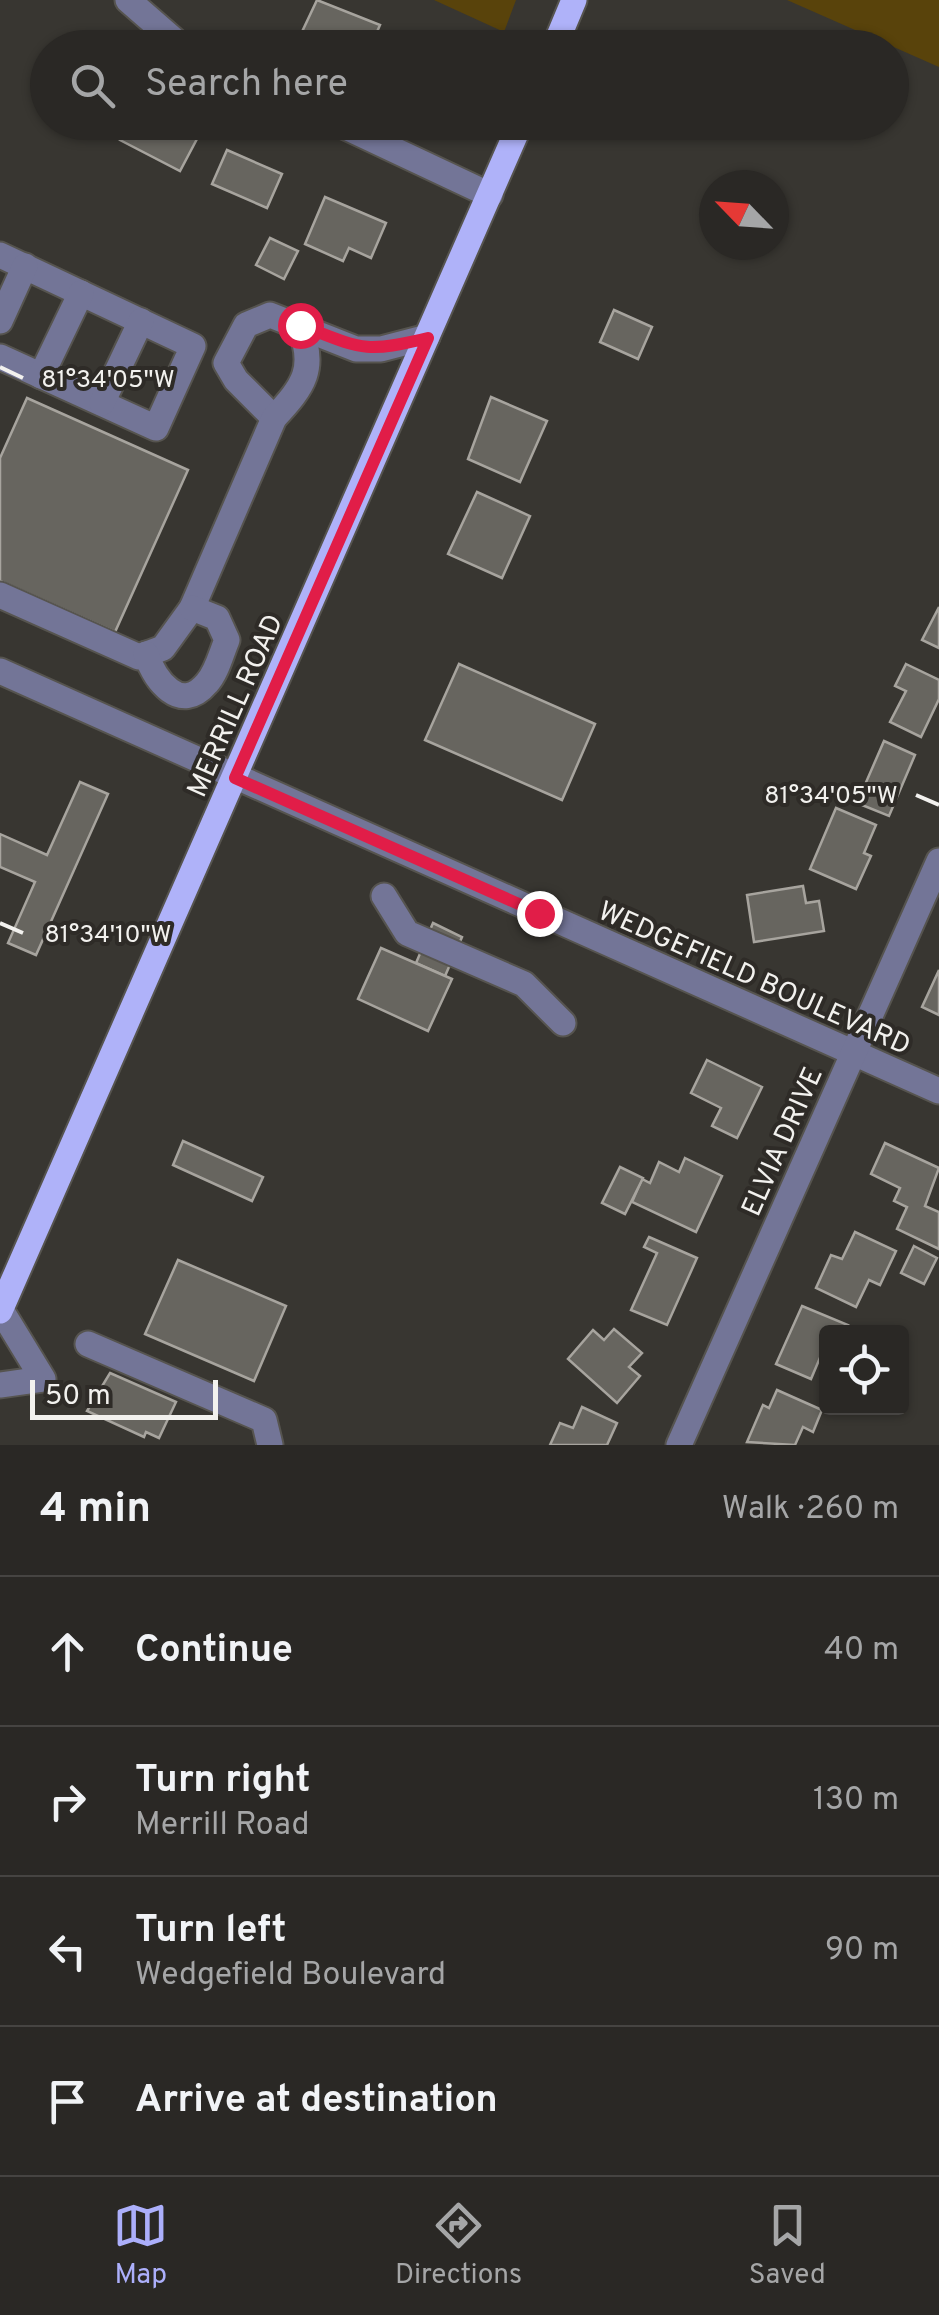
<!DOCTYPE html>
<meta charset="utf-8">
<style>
body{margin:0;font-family:Overpass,sans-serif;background:#32302d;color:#f1f3f6}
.controls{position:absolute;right:30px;bottom:30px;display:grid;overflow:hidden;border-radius:10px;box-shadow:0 2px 8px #0004}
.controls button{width:90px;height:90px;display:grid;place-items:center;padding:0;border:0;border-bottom:2px solid #464442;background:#2a2825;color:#f1f3f6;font:50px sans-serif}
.compass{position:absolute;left:699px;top:170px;width:90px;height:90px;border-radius:50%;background:#2a2825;box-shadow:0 2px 8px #0004;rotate:295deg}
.scale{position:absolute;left:30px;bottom:25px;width:188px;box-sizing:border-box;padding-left:10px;border:5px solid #f2f1ee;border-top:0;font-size:28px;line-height:35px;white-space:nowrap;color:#f2f1ee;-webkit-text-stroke:8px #2e2b27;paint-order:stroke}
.stop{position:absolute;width:30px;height:30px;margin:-22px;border:8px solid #e11d48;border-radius:50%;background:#fff}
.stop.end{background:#e11d48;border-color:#fff;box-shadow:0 2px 10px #0008}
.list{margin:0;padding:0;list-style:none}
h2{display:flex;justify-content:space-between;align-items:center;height:130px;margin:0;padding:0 40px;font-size:42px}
h2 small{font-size:32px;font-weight:400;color:#a5a6a7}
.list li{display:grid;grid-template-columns:65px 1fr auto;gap:30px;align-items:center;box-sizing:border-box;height:150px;padding:0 40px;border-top:2px solid #464442}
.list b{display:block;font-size:38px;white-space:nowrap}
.list p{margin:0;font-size:32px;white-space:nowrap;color:#a5a6a7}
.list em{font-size:32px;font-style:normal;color:#a5a6a7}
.icon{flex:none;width:55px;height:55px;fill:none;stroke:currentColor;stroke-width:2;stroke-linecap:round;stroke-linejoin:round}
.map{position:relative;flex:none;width:939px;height:1445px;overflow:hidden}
.search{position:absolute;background:#2a2825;box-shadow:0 2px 8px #0004;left:30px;right:30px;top:30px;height:110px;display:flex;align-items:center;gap:25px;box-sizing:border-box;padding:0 35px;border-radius:55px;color:#a5a6a7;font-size:38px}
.sheet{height:730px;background:#2a2825}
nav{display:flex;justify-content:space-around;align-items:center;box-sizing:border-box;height:140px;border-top:2px solid #464442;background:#2a2825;font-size:28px;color:#a5a6a7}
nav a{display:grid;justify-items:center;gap:5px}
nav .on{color:#acaffb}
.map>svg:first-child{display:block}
.green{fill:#59430b}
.building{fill:#67655f;stroke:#a7a49e;stroke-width:2.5}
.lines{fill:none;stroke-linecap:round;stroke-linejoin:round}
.minor-casing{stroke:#56544f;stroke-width:29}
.major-casing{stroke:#56544f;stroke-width:29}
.minor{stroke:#737597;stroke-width:25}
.major{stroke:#afb2f9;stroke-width:25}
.route{stroke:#e11d48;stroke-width:12}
.ticks{fill:none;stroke:#f2f1ee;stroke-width:4}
.labels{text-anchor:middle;stroke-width:8;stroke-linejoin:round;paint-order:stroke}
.street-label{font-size:28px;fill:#f2f1ee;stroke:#2e2b27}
.ticks-label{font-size:25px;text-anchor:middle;fill:#f2f1ee;stroke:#2e2b27;stroke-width:8;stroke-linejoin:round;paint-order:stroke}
</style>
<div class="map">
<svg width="939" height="1445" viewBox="0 0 939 1445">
<rect width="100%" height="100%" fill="#383631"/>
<!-- green -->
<g class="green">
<polygon points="434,0 516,0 504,32"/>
<polygon points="787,0 939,0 939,67"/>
</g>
<!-- building -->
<g class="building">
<polygon points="317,0 380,25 370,48 331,48 301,34"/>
<polygon points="436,34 465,48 429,48"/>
<polygon points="129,122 171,122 198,137 180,171 120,140"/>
<polygon points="227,150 282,174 267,208 212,184"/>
<polygon points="325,197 386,223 371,258 349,248 343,261 305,244"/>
<polygon points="270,238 298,251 284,279 256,265"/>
<polygon points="614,310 652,327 638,359 600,342"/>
<polygon points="491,397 547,421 520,482 468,459"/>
<polygon points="27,398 188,470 115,632 0,581 0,458"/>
<polygon points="477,492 530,516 502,578 448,554"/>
<polygon points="939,607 939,648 922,640"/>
<polygon points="459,664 595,724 562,800 425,740"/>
<polygon points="906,664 939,680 939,699 921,737 890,722 906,691 895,686"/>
<polygon points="884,741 915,755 889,816 857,803"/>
<polygon points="80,782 108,794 36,955 8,943 35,882 0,867 0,834 47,855"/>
<polygon points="836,808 876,825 864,853 871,856 856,889 810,869"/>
<polygon points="803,886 806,903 819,901 824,931 754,942 747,895"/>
<polygon points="433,923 462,937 445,976 416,963"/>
<polygon points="381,948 452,979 428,1031 358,999"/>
<polygon points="939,970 939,1015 922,1007"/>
<polygon points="707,1060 762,1087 737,1138 712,1126 721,1108 691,1093"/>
<polygon points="183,1141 263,1177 252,1201 173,1165"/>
<polygon points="885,1143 939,1168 925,1206 939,1212 939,1249 897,1229 907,1207 894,1201 900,1188 871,1174"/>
<polygon points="685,1158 722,1176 696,1232 632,1202 642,1179 650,1183 659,1162 679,1172"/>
<polygon points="620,1167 643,1178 625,1214 602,1203"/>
<polygon points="855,1232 896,1251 880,1285 869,1280 856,1307 816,1288 831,1255 842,1259"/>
<polygon points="649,1237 697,1258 667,1325 631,1310 657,1253 644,1247"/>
<polygon points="914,1246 937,1258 924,1284 901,1273"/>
<polygon points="178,1260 286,1306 254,1381 145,1334"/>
<polygon points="802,1306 848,1325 844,1332 826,1332 826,1354 822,1353 811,1379 776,1364"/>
<polygon points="614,1329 642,1353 629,1367 640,1376 617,1403 568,1359 593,1330 604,1340"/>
<polygon points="110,1373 176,1402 159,1438 146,1432 144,1437 87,1411"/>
<polygon points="777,1390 822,1410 813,1432 803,1427 795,1445 747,1442 763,1405 769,1408"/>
<polygon points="582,1407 617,1423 607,1445 550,1445 560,1423 573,1428"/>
</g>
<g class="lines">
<!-- minor casing -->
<g class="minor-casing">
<g id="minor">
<polyline points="128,0 183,48"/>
<polyline points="335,122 490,195"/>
<polyline points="0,255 193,346 156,428 0,357"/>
<polyline points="0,321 25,266"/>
<polyline points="41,376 81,293"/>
<polyline points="102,403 141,321"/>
<polyline points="274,418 236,380 226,363 246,325 270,315 356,349 381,349 427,337"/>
<path d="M0,595L139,657L163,648L192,608L274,418C304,386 317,368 299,325"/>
<path d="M146,654C155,680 180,715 207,683C217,672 221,654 227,640L217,618L192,608"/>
<polyline points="0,671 939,1091"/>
<polyline points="384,896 407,933 524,984 563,1023"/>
<polyline points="88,1344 264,1420 270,1445"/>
<polyline points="0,1385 43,1379 1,1310"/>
<polyline points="679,1445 939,861"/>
</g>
</g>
<!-- major casing -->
<g class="major-casing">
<g id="major">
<polyline points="554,48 574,0"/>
<polyline points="0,1311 521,122"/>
</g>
</g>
<!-- minor -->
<use href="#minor" class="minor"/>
<!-- major -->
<use href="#major" class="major"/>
</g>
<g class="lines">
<!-- route -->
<path class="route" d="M300,325C360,348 363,354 428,338L235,778L539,913"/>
</g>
<!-- ticks -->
<path class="ticks" d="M0,367L23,378M916,795L939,805M0,923L23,933"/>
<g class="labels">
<!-- street labels -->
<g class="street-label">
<text transform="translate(234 705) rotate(-66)" y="10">MERRILL ROAD</text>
<text transform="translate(755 977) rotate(24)" y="10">WEDGEFIELD BOULEVARD</text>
<text transform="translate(781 1141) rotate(-66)" y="10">ELVIA DRIVE</text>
</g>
</g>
<g class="ticks-label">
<text x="108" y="387">81°34'05"W</text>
<text x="831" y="803">81°34'05"W</text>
<text x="108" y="942">81°34'10"W</text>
</g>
</svg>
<div class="controls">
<button><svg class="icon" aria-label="locate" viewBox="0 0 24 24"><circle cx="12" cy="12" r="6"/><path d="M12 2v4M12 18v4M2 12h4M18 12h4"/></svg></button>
</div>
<svg class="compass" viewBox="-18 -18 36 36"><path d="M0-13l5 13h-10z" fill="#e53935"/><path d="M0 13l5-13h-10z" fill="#a5a6a7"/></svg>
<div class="scale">50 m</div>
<div class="stop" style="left:300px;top:325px"></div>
<div class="stop end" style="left:539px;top:913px"></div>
<div class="search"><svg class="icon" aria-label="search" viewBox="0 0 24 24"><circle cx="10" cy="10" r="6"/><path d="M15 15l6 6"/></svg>Search here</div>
</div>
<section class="sheet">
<h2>4 min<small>Walk · 260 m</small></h2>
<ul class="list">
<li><svg class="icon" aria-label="ahead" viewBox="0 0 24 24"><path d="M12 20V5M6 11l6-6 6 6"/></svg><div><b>Continue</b></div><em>40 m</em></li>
<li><svg class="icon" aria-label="right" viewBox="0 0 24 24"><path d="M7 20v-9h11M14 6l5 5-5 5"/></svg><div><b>Turn right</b><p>Merrill Road</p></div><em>130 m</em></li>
<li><svg class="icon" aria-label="left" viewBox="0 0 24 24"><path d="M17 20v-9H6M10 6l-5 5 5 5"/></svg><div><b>Turn left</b><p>Wedgefield Boulevard</p></div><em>90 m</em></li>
<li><svg class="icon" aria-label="arrive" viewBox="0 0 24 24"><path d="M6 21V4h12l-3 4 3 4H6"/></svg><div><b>Arrive at destination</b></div></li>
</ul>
</section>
<nav>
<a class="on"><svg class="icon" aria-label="map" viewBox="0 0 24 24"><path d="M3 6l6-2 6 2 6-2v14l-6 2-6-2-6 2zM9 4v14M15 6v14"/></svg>Map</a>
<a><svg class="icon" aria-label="directions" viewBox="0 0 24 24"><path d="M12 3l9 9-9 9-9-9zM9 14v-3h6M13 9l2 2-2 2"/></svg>Directions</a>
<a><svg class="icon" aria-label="saved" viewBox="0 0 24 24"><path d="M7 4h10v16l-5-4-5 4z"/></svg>Saved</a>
</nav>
